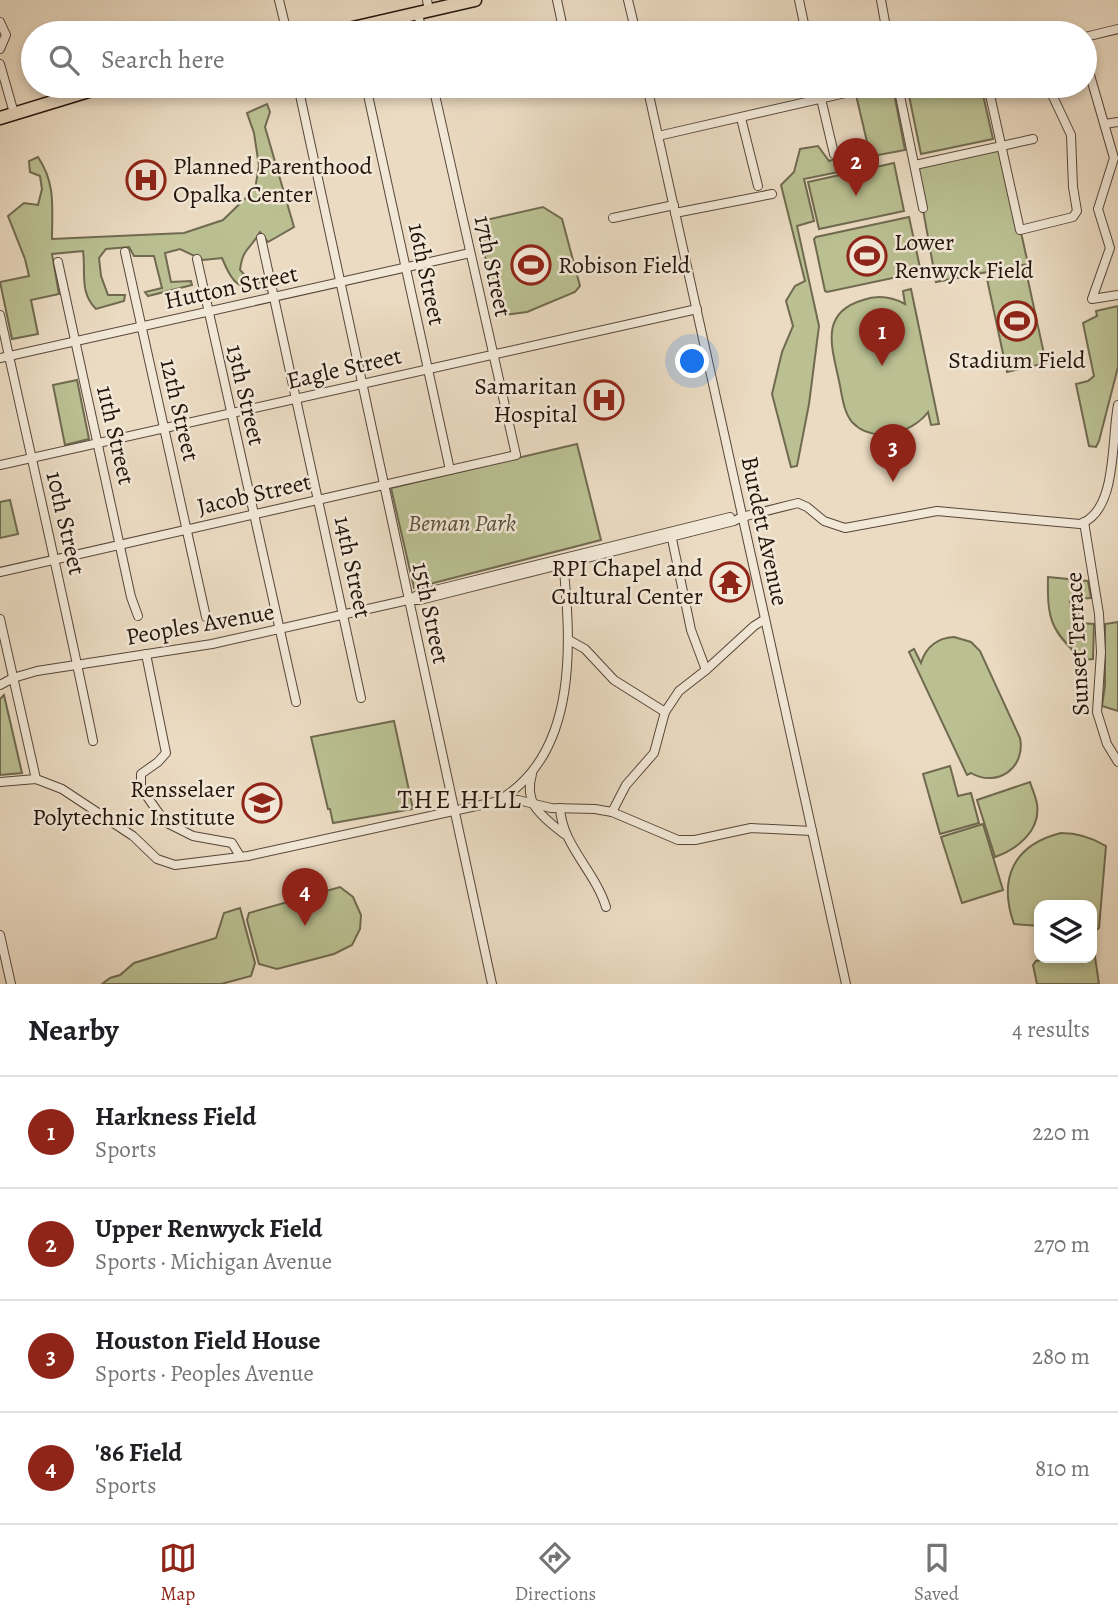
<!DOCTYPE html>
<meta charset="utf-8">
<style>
body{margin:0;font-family:Alegreya,serif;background:#f2f2f2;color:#202124}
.controls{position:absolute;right:21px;bottom:21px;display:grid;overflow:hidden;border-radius:14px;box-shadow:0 4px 10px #0003}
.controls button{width:63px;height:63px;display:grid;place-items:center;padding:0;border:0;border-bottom:2px solid #e0e0e0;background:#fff;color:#202124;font:35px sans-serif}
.you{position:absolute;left:693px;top:362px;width:24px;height:24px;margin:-18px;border:5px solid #fff;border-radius:50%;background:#1a73e8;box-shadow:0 0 0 10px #1a73e833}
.badge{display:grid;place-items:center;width:46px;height:46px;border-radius:50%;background:#8f2418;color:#fff;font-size:23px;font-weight:700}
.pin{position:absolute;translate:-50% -58px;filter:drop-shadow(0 2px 4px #0008)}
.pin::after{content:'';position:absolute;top:37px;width:24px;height:21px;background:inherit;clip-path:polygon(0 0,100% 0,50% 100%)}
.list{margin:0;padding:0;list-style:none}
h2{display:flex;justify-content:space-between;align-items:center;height:91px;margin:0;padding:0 28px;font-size:30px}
h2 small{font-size:23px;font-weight:400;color:#757577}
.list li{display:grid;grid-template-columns:46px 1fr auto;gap:21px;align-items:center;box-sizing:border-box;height:112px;padding:0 28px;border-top:2px solid #e0e0e0}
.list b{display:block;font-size:26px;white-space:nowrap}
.list p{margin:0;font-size:23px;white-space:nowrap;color:#757577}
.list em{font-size:23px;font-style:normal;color:#757577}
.icon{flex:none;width:38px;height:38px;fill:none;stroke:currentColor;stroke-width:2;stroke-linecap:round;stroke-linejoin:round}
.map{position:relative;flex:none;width:1118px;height:984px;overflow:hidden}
.search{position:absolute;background:#fff;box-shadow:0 4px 10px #0003;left:21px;right:21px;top:21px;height:77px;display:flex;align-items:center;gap:18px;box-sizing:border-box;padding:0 24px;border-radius:38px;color:#757577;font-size:26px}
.sheet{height:539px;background:#fff}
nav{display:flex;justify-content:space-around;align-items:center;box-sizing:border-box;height:98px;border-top:2px solid #e0e0e0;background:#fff;font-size:19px;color:#757577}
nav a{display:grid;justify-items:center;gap:4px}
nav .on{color:#8f2418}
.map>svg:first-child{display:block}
.green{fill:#bac092;stroke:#706a50;stroke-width:2}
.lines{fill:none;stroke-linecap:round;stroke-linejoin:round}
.minor-casing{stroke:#56463a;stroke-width:10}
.highway-casing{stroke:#25140d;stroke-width:15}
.minor{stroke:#f2e8d7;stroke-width:8}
.highway{stroke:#ebdbc2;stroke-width:12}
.labels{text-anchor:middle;stroke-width:5;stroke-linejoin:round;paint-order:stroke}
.poi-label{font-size:24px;fill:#25140d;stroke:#f2e8d7;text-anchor:start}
.street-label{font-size:24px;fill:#25140d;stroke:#f2e8d7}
.park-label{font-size:24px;font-style:italic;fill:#59503c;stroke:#f2e8d7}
.neighbourhood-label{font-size:26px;letter-spacing:2px;fill:#25140d;stroke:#f2e8d7}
</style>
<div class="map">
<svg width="1118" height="984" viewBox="0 0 1118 984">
<rect width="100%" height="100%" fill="#ebdbc2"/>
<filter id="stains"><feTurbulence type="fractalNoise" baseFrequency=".00286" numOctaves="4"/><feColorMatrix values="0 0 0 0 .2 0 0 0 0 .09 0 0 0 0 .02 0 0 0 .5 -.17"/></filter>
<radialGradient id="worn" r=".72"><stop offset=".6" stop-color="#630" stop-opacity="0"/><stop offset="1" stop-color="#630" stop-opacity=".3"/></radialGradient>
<!-- green -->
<g class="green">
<polygon points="907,86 981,86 993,139 921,154"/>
<polygon points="893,88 905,150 878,155 878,164 804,179 814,221 797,226 819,326 809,404 797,466 791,467 772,394 782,352 793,326 786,301 795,286 805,281 781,185 794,172 800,149 818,146 829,161 845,156 858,144 868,146 856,95"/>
<path d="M267,104L270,112L265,127L294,227L268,242L260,232C250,250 243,247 240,270L251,282H264L267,290C237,288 234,286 222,258L203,260L180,249L165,253L171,282L191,281L192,285L148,296L145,292L162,288L154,256H134L129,247L106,249L99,258L101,276L108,295H125L124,301L96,309C79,292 86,272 83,251L52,254L59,294L31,300L38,334L12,339L0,282L29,276L25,259L8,216L24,203L38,205L42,189L40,176L30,172L29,161L38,157C56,184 52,207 52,239L184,233L223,220L255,189L259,166L254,133L247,113Z"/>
<polygon points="1002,146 1028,264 936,282 915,165"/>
<polygon points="894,163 904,211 819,229 808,182"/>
<polygon points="543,207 562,219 580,286 575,292 527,312 504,315 498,310 482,244 486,220"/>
<polygon points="909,217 921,272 827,292 825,291 814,239 816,237"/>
<polygon points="1026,271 1046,363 1007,372 987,279"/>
<path d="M911,289L939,424L931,425L928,412C912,434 872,444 852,422C843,411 842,394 839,381C832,347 819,313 863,300C877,295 892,297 905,304L903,291Z"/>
<polygon points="1118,306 1118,367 1099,441 1096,447 1089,446 1076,384 1088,381 1094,376 1083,323 1097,316 1096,311"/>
<polygon points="77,380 89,439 65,445 53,385"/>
<polygon points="577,444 601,540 414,588 391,488"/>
<polygon points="10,500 18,534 0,538 0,502"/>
<path d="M1048,577L1088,581L1091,598L1070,599V606H1083L1084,610L1078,611L1079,623L1094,624L1093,659L1083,660C1051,631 1047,620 1048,577Z"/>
<polygon points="1118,622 1118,711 1102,706 1105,685 1105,624"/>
<path d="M954,637L971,642L980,651L1020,738C1026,768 997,788 971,773L967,775L909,652L914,649L921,663C926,647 937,638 954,637Z"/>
<polygon points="4,695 22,773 0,775 0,699"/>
<polygon points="394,721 413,809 333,823 330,809 328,809 311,737"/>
<polygon points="950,766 958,796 971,793 979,823 940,834 923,774"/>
<path d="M1030,782C1032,789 1036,797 1037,804C1041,831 1017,849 995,857L977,800Z"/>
<polygon points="983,824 1003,890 962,903 941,837"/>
<path d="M1061,833C1078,833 1091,837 1106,846L1099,928L1096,930H1092V905H1039V926L1014,924C998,879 1013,845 1061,833Z"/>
<polygon points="340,887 353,897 361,915 360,929 352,945 334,954 277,969 259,964 247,920 249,913"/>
<polygon points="240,908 255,963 251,976 221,984 102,984 110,978 120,975 134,963 216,938 224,913"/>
<polygon points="1092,950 1094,950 1099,984 1037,984 1033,965 1036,961 1051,958 1092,958"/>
</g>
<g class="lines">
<!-- minor casing -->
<g class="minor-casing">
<g id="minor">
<polyline points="279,0 287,33"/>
<polyline points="427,0 429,10"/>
<polyline points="557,0 564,33"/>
<polyline points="628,0 636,33"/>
<polyline points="799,0 806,33"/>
<polyline points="881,0 887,33"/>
<polyline points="418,13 422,33"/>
<polyline points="0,22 6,35 0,49"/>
<polyline points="1085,37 1118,29"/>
<polyline points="1085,58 1114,158 1098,209 1110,248 1092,299 1118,295"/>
<polyline points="0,64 14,113"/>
<polyline points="298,86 492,984"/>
<polyline points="366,86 450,470"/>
<polyline points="647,86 846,984"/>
<polyline points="818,86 834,154"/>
<polyline points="898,86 923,208"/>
<polyline points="988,86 1020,230 1073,217 1077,211 1073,187 1071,135 1048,86"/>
<polyline points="741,118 758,186"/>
<polyline points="1105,124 1118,122"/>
<polyline points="658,136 876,86"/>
<polyline points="915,165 1033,139"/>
<polyline points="675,213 772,194"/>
<polyline points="613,218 674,205"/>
<polyline points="261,238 361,698"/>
<polyline points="125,252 206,617"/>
<polyline points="197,259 296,702"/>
<polyline points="58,262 131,597 138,616"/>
<path d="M0,315C31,457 64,598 93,741"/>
<polyline points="0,358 470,253"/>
<polyline points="0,465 697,309"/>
<polyline points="1084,522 1099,614 1101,652 1097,712 1107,744 1118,762"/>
<polyline points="671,534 691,630 706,670"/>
<polyline points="0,572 516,455 433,86"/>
<polyline points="411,599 419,594 730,517"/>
<polyline points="0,619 36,779"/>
<polyline points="569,640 585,649 614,680 665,712"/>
<polyline points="146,654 166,753 158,762 141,774 141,788 165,822 193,836 232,843 240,856"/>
<path d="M0,685L13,678L37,671L212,644L408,600H420L734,521L742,517L798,503L807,507L824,521L845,528L937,511L1080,524C1118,511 1111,439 1118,405"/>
<path d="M532,774C523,804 542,816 564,834"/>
<polyline points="0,782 36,779 62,789 133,836 157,859 175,865 248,856 499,801 518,800 551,808 595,809 612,812 678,840 695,840 751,828 812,831"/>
<path d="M501,799C579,751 571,640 563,561"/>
<path d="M560,808C562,845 595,871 606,907"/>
<polyline points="612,812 626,785 654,753 665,712 679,691 706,670 754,626 765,619"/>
<polyline points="0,935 11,984"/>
</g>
</g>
<!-- highway casing -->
<g class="highway-casing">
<g id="highway">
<polyline points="331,33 475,0"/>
<polyline points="0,118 105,86"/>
</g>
</g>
<!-- minor -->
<use href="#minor" class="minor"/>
<!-- highway -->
<use href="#highway" class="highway"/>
</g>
<!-- icons -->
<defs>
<g id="hospital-ring" transform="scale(2.0125)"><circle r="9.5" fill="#f2e8d7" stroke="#8f2418" stroke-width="1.5"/><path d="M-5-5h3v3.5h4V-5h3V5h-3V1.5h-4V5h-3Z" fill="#8f2418"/></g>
<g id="stadium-ring" transform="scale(2.0125)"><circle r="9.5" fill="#f2e8d7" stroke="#8f2418" stroke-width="1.5"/><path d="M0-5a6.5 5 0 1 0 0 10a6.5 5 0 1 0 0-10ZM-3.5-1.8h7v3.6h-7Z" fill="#8f2418"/></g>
<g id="temple-ring" transform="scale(2.0125)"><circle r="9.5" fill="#f2e8d7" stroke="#8f2418" stroke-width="1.5"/><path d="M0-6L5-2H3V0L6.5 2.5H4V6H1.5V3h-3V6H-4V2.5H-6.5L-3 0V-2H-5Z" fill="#8f2418"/></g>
<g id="university-ring" transform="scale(2.0125)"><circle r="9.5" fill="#f2e8d7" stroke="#8f2418" stroke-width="1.5"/><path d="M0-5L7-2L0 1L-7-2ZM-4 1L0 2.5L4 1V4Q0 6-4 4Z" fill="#8f2418"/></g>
</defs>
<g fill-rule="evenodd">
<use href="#hospital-ring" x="146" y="180"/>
<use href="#stadium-ring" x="867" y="256"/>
<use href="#stadium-ring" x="531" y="265"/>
<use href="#stadium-ring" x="1017" y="321"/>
<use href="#hospital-ring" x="604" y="400"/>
<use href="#temple-ring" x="730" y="582"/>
<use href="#university-ring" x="262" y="803"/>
</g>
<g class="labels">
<!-- poi labels -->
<g class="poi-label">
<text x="173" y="174">Planned Parenthood<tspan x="173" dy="28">Opalka Center</tspan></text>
<text x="894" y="250">Lower<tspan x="894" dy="28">Renwyck Field</tspan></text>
<text x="558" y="273">Robison Field</text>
<text x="1017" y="368" text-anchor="middle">Stadium Field</text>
<text x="577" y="394" text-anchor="end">Samaritan<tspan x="577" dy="28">Hospital</tspan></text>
<text x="703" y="576" text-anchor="end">RPI Chapel and<tspan x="703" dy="28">Cultural Center</tspan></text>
<text x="235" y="797" text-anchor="end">Rensselaer<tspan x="235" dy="28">Polytechnic Institute</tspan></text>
</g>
<!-- street labels -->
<g class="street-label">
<text transform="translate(493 266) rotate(78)" y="8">17th Street</text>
<text transform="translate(427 274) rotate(78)" y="8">16th Street</text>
<text transform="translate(231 287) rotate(-12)" y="8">Hutton Street</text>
<text transform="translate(344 368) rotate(-13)" y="8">Eagle Street</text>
<text transform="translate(246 395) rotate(77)" y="8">13th Street</text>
<text transform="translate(180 410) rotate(77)" y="8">12th Street</text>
<text transform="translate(116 435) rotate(77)" y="8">11th Street</text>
<text transform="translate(254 494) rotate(-13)" y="8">Jacob Street</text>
<text transform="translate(66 523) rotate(77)" y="8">10th Street</text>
<text transform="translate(765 531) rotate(78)" y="8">Burdett Avenue</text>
<text transform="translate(353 567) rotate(78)" y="8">14th Street</text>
<text transform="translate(431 613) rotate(78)" y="8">15th Street</text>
<text transform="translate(200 624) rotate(-10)" y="8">Peoples Avenue</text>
<text transform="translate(1077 644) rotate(-93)" y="8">Sunset Terrace</text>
</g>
<!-- park labels -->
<g class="park-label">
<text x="462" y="531">Beman Park</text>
</g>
<!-- neighbourhood labels -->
<g class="neighbourhood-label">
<text x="460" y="808">THE HILL</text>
</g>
</g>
<rect width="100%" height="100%" filter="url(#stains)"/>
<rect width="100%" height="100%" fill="url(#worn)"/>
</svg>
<div class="controls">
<button><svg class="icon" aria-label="layers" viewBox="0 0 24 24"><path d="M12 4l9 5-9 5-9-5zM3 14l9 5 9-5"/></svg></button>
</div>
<div class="you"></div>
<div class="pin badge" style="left:882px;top:366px">1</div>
<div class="pin badge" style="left:856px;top:196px">2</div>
<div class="pin badge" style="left:893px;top:482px">3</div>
<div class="pin badge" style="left:305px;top:926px">4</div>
<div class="search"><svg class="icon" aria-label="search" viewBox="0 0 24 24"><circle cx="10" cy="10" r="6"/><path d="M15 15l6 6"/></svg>Search here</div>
</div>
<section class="sheet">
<h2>Nearby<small>4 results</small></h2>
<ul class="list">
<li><span class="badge">1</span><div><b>Harkness Field</b><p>Sports</p></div><em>220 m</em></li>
<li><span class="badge">2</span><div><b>Upper Renwyck Field</b><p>Sports · Michigan Avenue</p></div><em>270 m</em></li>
<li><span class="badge">3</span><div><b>Houston Field House</b><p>Sports · Peoples Avenue</p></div><em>280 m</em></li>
<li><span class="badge">4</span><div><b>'86 Field</b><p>Sports</p></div><em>810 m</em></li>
</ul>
</section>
<nav>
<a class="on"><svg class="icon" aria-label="map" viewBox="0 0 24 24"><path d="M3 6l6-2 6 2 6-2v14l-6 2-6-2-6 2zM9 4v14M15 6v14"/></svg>Map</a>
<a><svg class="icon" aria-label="directions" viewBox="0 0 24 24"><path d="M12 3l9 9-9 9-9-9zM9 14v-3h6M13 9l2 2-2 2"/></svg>Directions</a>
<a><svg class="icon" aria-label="saved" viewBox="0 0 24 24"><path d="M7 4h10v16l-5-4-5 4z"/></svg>Saved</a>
</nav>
